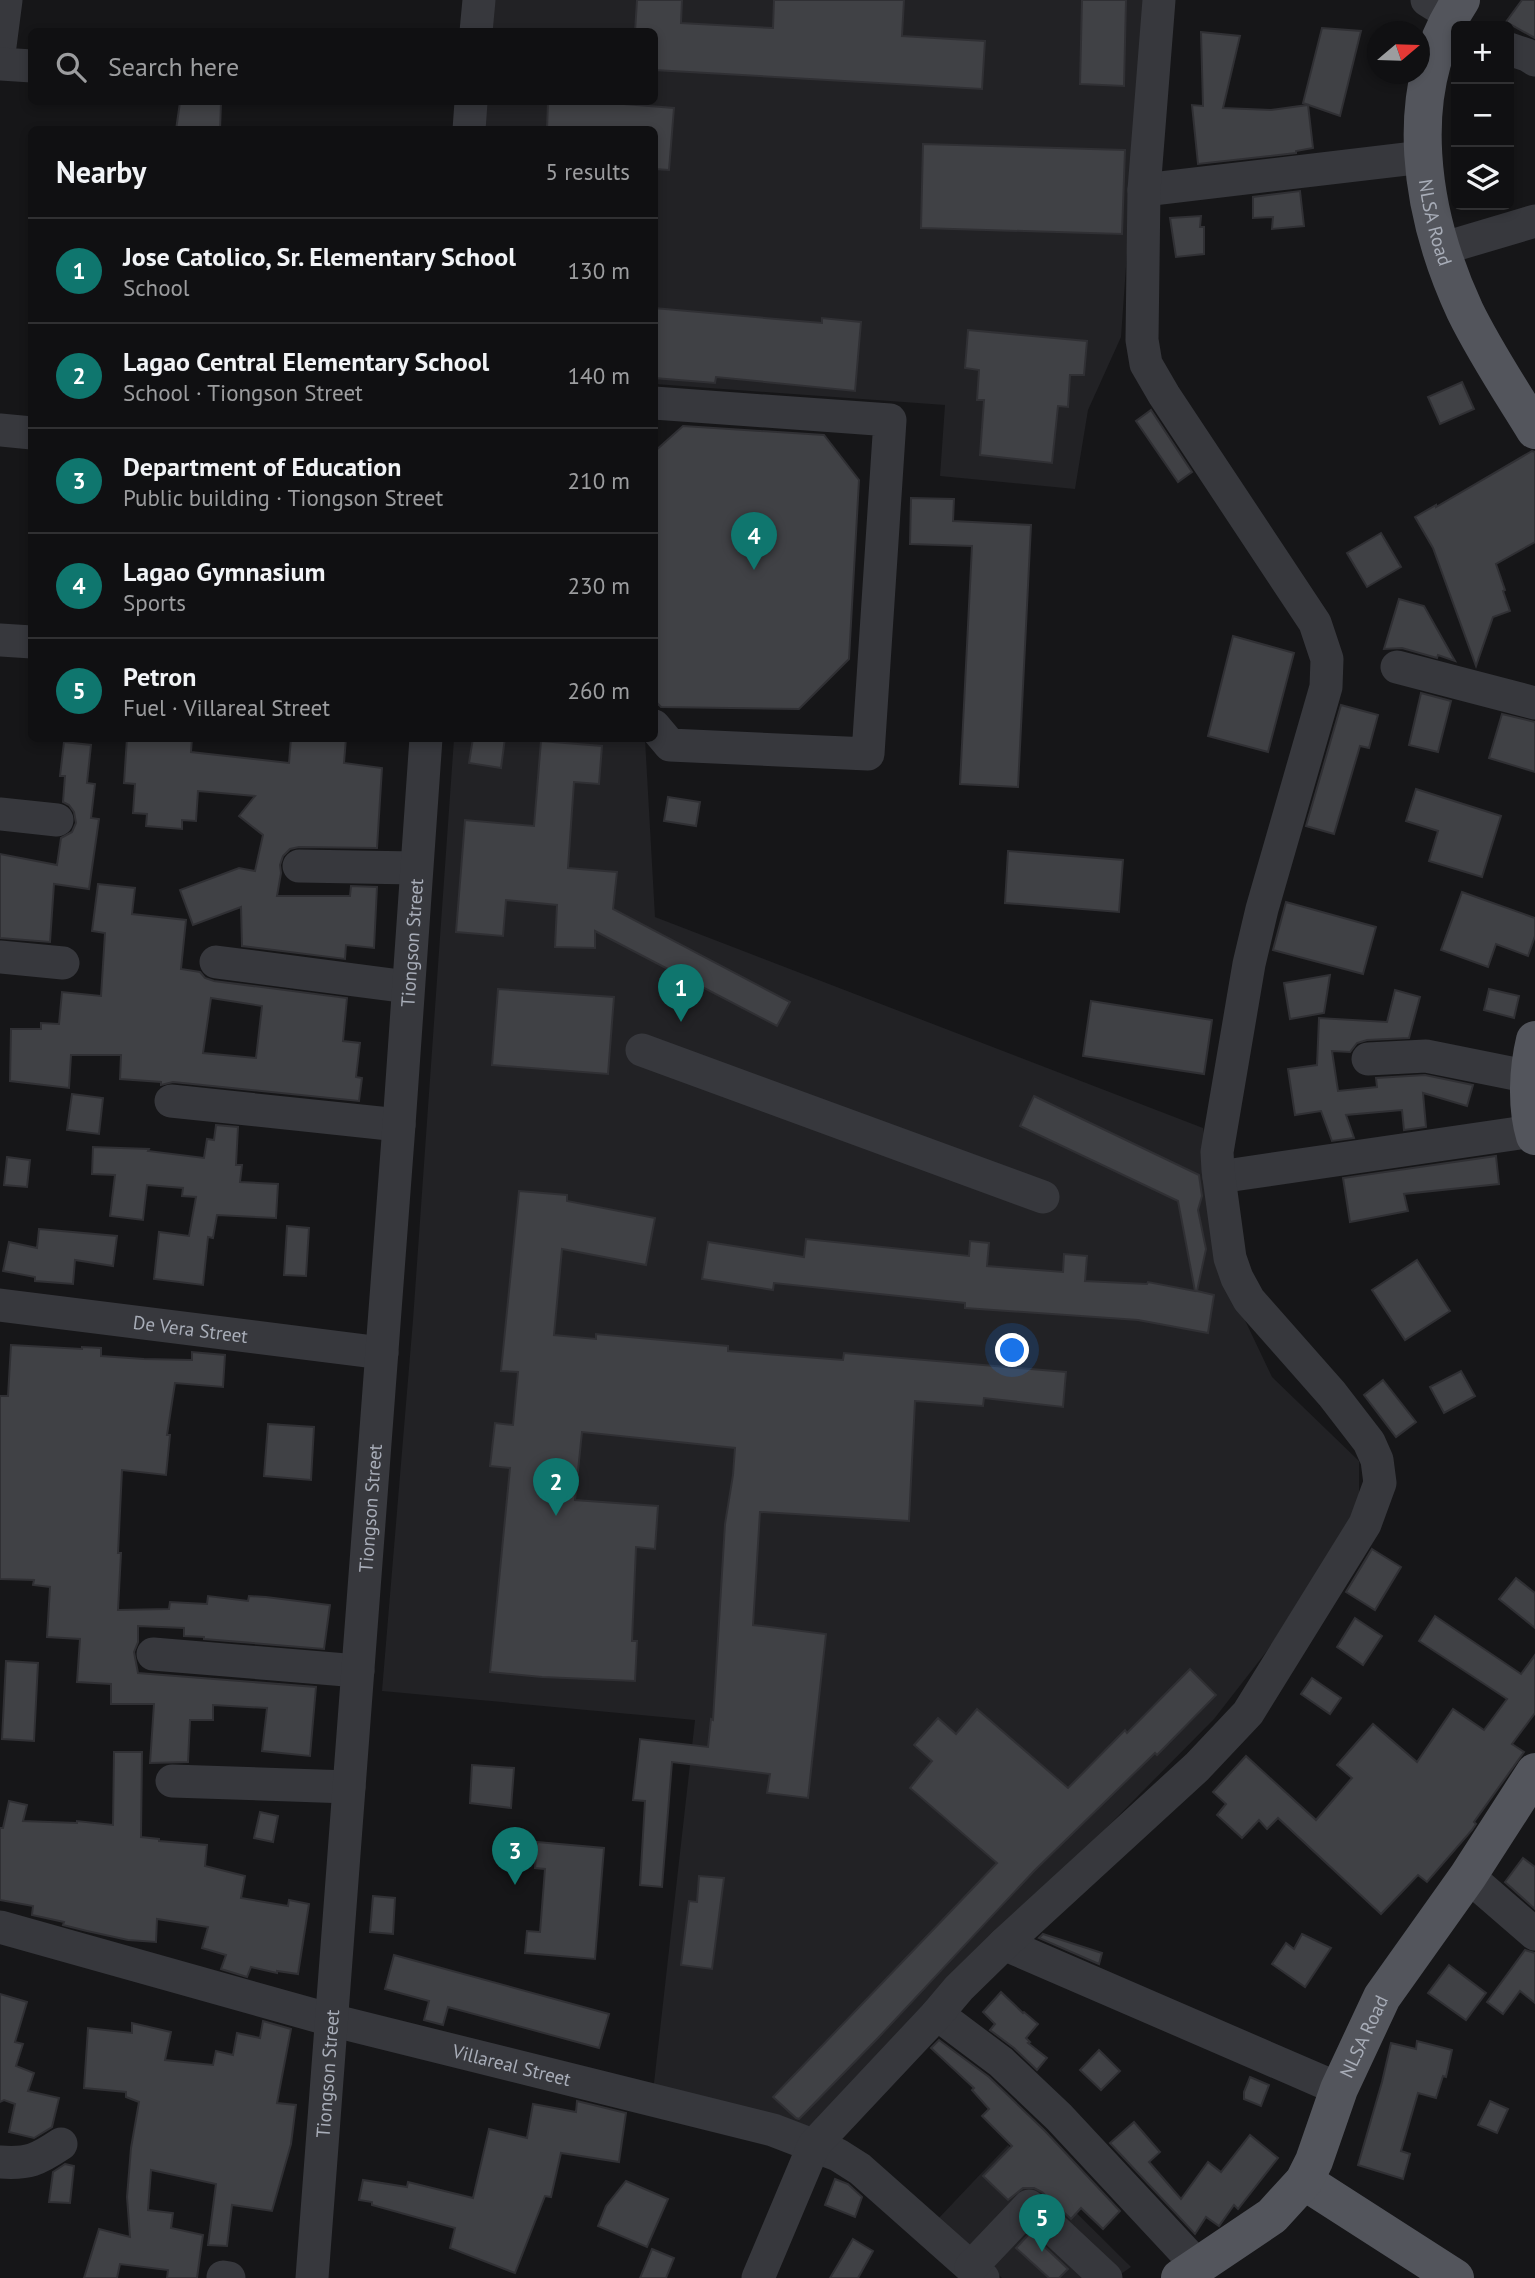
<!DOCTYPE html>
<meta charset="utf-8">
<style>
body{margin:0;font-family:"PT Sans",sans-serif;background:#19191b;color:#f1f3f6}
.controls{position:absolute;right:21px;top:21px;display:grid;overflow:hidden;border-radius:10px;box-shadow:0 4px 10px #0003}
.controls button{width:63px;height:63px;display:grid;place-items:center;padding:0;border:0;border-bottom:2px solid #303032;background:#101012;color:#f1f3f6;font:35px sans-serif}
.compass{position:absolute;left:1367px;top:21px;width:63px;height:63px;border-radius:50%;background:#101012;box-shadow:0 4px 10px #0003;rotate:71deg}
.you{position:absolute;left:1013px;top:1351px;width:24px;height:24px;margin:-18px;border:5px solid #fff;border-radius:50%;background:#1a73e8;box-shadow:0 0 0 10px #1a73e833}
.badge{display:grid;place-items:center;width:46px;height:46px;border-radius:50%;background:#0f766e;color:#fff;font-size:23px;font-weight:700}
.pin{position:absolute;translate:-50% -58px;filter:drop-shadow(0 2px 4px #0008)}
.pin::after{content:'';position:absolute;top:37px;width:24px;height:21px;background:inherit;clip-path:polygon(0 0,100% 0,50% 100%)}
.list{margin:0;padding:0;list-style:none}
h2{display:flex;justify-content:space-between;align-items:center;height:91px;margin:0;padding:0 28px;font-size:30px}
h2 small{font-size:23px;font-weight:400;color:#9c9d9f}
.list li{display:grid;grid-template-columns:46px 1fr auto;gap:21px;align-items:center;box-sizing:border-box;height:105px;padding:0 28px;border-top:2px solid #303032}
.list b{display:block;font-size:26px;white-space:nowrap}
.list p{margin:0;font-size:23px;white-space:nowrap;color:#9c9d9f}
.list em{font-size:23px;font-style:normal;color:#9c9d9f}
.icon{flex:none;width:38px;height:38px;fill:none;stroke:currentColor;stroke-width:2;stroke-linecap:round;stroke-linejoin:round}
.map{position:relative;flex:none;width:1535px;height:2278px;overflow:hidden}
.search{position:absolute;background:#101012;box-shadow:0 4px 10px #0003;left:28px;top:28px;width:630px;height:77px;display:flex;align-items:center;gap:18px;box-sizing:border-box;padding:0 24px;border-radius:10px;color:#9c9d9f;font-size:26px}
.panel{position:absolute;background:#101012;box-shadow:0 4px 10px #0003;left:28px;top:126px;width:630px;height:616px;border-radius:10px}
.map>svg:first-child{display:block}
.built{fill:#222225}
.building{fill:#404145;stroke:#303034;stroke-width:2;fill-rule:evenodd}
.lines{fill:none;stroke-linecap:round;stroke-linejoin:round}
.minor{stroke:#37383d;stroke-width:33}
.major{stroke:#53555c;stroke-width:38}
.labels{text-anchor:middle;stroke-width:6;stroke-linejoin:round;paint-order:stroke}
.street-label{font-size:19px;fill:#a8adb8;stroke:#111113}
</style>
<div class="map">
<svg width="1535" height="2278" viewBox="0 0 1535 2278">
<rect width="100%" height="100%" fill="#161618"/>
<!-- built -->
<g class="built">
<polygon points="492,0 1145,0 1121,337 1088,410 1075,489 940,476 945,405 655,384 654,130 484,130 485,102 654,102 654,32 490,31"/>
<polygon points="454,739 645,739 655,917 1203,1128 1232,1293 1272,1377 1359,1461 1359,1504 1270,1647 1214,1719 806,2132 653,2092 695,1720 382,1691 413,1320"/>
<polygon points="1008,2145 1131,2267 1115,2278 1002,2278 938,2219"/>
</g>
<!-- building -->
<g class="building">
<polygon points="637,0 682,0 681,23 773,28 774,0 904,0 902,36 985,41 982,89 654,70 654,32 635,32"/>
<polygon points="1082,0 1126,0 1124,86 1080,84"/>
<polygon points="1522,0 1535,0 1535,38 1506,22"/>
<polygon points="1322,28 1361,31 1340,116 1303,103"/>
<polygon points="1201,32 1240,36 1223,108 1271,110 1308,105 1313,148 1296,151 1296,153 1198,164 1192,105 1203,106"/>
<polygon points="180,102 221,102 220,130 176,130"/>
<polygon points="548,102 599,102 674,108 669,170 654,169 654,130 547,130"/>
<polygon points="923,144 1125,150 1122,234 921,228"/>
<polygon points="1300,191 1304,226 1272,229 1273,217 1253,218 1253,197"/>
<polygon points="1201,216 1200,227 1204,227 1204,254 1176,257 1170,218"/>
<polygon points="654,308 822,323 822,318 861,322 855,391 716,377 715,383 654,378"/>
<polygon points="968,330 1087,341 1084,375 1070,375 1068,407 1058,406 1052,463 980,455 984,400 977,400 979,370 965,368"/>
<polygon points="1462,382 1474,409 1440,424 1428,397"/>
<polygon points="1151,410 1192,472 1178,482 1136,421"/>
<polygon points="683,426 824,435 859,480 849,659 799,709 661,707 654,700 654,452"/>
<polygon points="1532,451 1535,452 1535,542 1496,564 1505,590 1503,591 1510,611 1493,617 1476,666 1433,548 1415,517 1436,505 1436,507"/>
<polygon points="911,498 954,499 953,521 1031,525 1018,787 960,784 972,546 910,544"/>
<polygon points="1381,533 1401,567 1367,587 1347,553"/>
<polygon points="1399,599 1424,606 1455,661 1438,655 1437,658 1402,648 1384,649"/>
<polygon points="1233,636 1294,653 1268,752 1208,736"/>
<polygon points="1421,693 1451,701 1438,752 1409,745"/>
<polygon points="1341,705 1378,715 1369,748 1360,746 1334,834 1306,826"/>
<polygon points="1502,714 1535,722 1535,772 1489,758"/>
<polygon points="127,738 192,738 191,752 289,763 291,738 346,738 344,763 382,768 377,848 299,847 290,849 283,856 280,865 281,873 277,896 350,896 351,886 377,887 374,948 346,945 345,959 242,946 241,907 193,925 180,890 239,868 255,871 263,835 239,816 255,796 198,791 196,821 182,820 182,829 146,826 147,814 133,813 135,784 124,783"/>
<polygon points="473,738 505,738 501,768 469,763"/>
<polygon points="541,741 602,746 599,784 574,782 568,868 617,872 613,909 790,1002 777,1026 595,931 595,948 555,947 557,905 506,900 503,936 456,932 465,820 534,826"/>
<polygon points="64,742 91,745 87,783 95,784 91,818 99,819 89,889 54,884 50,942 0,938 0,854 57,865 61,838 72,832 76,823 74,812 69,805 63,802 65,776 60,776"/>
<polygon points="1416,789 1501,816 1482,877 1429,861 1438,831 1406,821"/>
<polygon points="668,797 700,802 696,826 664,821"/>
<polygon points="1008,851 1123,860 1119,912 1005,903"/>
<path d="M98,884L135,888L132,914L186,920L181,969L200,972L205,978L214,981L347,998L343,1041L360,1043L356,1077L362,1078L359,1101L173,1082L161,1085V1082L120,1079L121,1055H71L69,1088L10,1081L11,1029H41V1023L59,1024L62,992L101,996L105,933L92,931ZM211,998L262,1006L256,1058L203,1053Z"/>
<polygon points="1462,892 1535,918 1535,936 1528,956 1496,944 1488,967 1441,950"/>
<polygon points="1286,902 1376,927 1363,974 1273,950"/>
<polygon points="1330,975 1324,1013 1290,1019 1284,983"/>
<polygon points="498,989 614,997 608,1074 492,1065"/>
<polygon points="1489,989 1519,996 1514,1018 1484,1010"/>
<polygon points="1395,990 1420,997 1409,1038 1367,1040 1357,1043 1350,1052 1332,1051 1338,1091 1377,1087 1376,1078 1425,1075 1473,1085 1467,1106 1423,1093 1426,1127 1404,1130 1402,1110 1346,1115 1354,1138 1332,1141 1321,1111 1295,1115 1288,1069 1317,1065 1319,1018 1387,1022"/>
<polygon points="1091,1001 1212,1020 1204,1074 1083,1056"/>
<polygon points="72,1094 103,1098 99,1134 67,1130"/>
<polygon points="1034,1096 1199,1175 1202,1196 1198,1210 1206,1249 1197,1291 1214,1295 1208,1333 1138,1320 965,1308 965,1303 774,1283 773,1290 702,1279 708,1242 804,1257 806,1239 969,1256 970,1241 989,1243 987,1266 1063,1272 1064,1254 1087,1256 1085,1281 1147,1284 1148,1282 1195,1291 1178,1201 1020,1126"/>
<polygon points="216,1125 238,1127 236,1165 242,1165 240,1182 278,1184 276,1218 217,1215 213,1238 208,1237 203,1285 154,1279 159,1232 189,1236 196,1197 182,1196 183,1188 147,1185 143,1220 110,1216 115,1175 92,1174 93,1147 149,1149 148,1151 204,1158 207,1139 214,1140"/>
<polygon points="1496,1156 1499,1184 1404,1194 1408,1211 1350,1222 1343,1178"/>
<polygon points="7,1157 30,1160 27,1187 4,1185"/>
<polygon points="519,1191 567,1195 567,1201 655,1218 646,1265 562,1249 554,1335 596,1339 596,1334 728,1346 728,1351 843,1360 844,1353 1066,1372 1063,1407 984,1398 983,1406 915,1401 909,1521 760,1512 753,1625 826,1634 808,1798 767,1793 770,1774 672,1762 662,1887 640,1885 645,1801 633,1800 640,1739 708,1747 711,1719 713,1720 725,1524 733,1475 735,1448 582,1432 575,1500 658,1506 655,1549 636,1547 632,1641 637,1641 635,1681 542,1677 490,1672 510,1468 490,1466 495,1423 513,1425 518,1372 501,1371"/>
<polygon points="287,1226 309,1228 306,1276 284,1275"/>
<polygon points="39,1229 117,1236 113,1266 75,1260 73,1284 35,1281 35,1277 3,1271 9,1242 37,1248"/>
<polygon points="1417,1260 1450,1311 1405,1340 1372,1290"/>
<polygon points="11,1345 82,1349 82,1347 101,1348 101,1356 144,1359 192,1360 192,1352 225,1355 223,1387 175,1383 167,1435 170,1435 166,1475 122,1470 118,1553 121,1553 118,1610 169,1609 170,1602 207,1604 208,1596 248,1601 249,1596 266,1597 330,1605 324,1649 204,1639 204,1637 184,1636 184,1628 138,1626 138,1642 134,1652 138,1673 316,1687 310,1756 262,1751 267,1708 213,1705 213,1720 190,1720 188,1762 150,1763 154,1704 111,1704 111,1684 77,1682 80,1639 47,1637 50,1587 33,1585 34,1580 0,1579 0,1396 8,1396"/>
<polygon points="1461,1371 1475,1396 1444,1413 1430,1387"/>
<polygon points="1383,1380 1416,1422 1396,1437 1364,1395"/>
<polygon points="268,1424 314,1427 311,1480 264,1476"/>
<polygon points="1372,1549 1401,1567 1375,1610 1346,1592"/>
<polygon points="1516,1578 1535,1593 1535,1628 1499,1599"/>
<polygon points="1435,1616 1521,1674 1535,1655 1535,1713 1512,1744 1524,1752 1474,1822 1476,1824 1472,1830 1427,1882 1418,1875 1381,1914 1278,1818 1267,1829 1259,1820 1242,1838 1217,1815 1226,1804 1213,1792 1246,1756 1316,1820 1352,1778 1337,1765 1373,1724 1417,1762 1453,1709 1484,1730 1507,1699 1419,1641"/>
<polygon points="1355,1618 1382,1636 1363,1665 1337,1647"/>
<polygon points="6,1661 38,1663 34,1741 2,1739"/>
<polygon points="1190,1669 1216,1695 1157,1755 1155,1753 1034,1871 877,2039 799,2119 796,2118 773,2097 997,1863 910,1788 932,1761 914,1745 938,1718 956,1734 977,1709 1068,1788 1125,1730 1127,1733"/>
<polygon points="1312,1678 1341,1698 1330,1714 1301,1694"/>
<polygon points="114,1752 142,1752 141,1837 159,1839 159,1841 207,1845 205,1866 245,1876 241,1898 288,1906 289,1900 309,1904 298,1974 277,1971 277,1973 251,1967 247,1977 221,1969 226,1955 202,1948 208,1927 157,1919 156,1942 128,1940 87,1931 63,1925 64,1922 32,1915 33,1906 0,1900 0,1828 3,1828 9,1801 27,1805 23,1821 77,1823 77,1821 113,1825"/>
<polygon points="472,1765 514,1768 511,1808 470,1803"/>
<polygon points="260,1812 278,1816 273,1842 254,1838"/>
<polygon points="537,1842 604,1848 595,1959 525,1953 527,1931 540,1932 545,1869 535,1868"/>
<polygon points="1523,1858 1535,1867 1535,1909 1505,1882"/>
<polygon points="699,1876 724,1878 712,1969 681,1965 689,1901 697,1902"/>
<polygon points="373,1896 395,1898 393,1934 370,1932"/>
<polygon points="1043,1934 1102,1953 1099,1964 1039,1938"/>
<polygon points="1302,1934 1331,1948 1305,1987 1272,1964 1286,1943 1294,1949"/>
<polygon points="1525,1950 1535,1953 1535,2003 1520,1991 1503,2014 1487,2002"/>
<polygon points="394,1955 609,2014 599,2048 448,2007 443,2025 424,2020 429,2001 385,1989"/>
<polygon points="1449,1965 1486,1993 1466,2020 1428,1993"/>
<polygon points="1001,1992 1023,2013 1024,2012 1038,2024 1026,2038 1030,2042 1028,2043 1047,2058 1037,2070 1014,2048 990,2030 995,2024 983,2012"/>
<polygon points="0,1994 27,2002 15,2042 23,2044 16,2066 34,2073 28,2091 59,2098 52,2127 34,2138 9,2132 15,2104 4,2100 0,2102"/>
<polygon points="263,2021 291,2029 277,2103 296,2105 291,2144 272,2211 232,2205 227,2246 208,2245 216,2184 151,2170 148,2210 173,2213 171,2228 203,2235 197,2278 167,2278 168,2270 120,2264 117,2278 84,2278 99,2229 130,2237 127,2197 131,2148 139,2102 126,2097 126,2092 84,2088 88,2028 132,2033 132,2023 171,2032 165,2060 213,2065 216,2051 233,2055 237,2033 260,2038"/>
<polygon points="939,2040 989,2077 1045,2131 1120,2211 1103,2229 1081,2208 1071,2219 1042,2192 1034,2188 1023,2188 1008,2200 983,2176 1012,2146 982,2116 989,2109 972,2090 974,2088 931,2048"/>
<polygon points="1417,2041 1452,2050 1446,2077 1443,2076 1436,2098 1418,2093 1401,2151 1410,2154 1403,2179 1358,2165 1382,2082 1391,2043 1416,2049"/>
<polygon points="1099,2050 1120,2071 1101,2090 1080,2070"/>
<polygon points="1250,2077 1269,2085 1261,2106 1244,2099 1244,2092"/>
<polygon points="577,2101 626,2113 619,2162 561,2153 551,2197 545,2196 515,2273 450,2248 455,2228 372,2205 372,2202 359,2200 363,2180 407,2187 408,2182 473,2198 489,2129 527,2138 533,2104 576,2112"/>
<polygon points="1490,2101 1508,2109 1497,2133 1478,2125"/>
<polygon points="1134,2122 1160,2152 1149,2162 1181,2199 1208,2162 1221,2172 1250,2135 1278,2158 1238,2209 1234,2205 1219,2226 1206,2217 1195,2234 1110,2143"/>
<polygon points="65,2164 74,2166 70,2203 49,2202 53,2172"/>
<polygon points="835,2179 848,2184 862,2197 855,2217 825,2205"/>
<polygon points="626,2181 668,2199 647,2247 598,2226 606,2206"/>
<polygon points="1030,2233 1068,2269 1059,2278 1049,2278 1016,2248"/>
<polygon points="853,2239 873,2251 858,2278 830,2278"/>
<polygon points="652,2249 674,2258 666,2278 640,2278"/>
</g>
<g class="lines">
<!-- minor -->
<g class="minor">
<polyline points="1427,0 1451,15"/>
<polyline points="476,32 479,0"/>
<polyline points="0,46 6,0"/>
<polyline points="1509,49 1527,55 1535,60"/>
<polyline points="0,64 32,66"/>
<polyline points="469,130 471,102"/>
<polyline points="1144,190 1423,157"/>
<polyline points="1441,249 1535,221"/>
<polyline points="654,403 890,420 868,754 670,745 654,726"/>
<polyline points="0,430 32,433"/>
<polyline points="0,640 32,642"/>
<polyline points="1397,667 1535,703"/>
<polyline points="0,814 57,820"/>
<polyline points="299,866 416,868"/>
<polyline points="0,957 63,963"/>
<polyline points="216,962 408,987"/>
<polyline points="642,1050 1043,1197"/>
<polyline points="1368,1059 1426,1056 1530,1077"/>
<polyline points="171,1101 399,1125"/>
<polyline points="1219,1177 1533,1131"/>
<path id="s1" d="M0,1305L382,1353"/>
<polyline points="153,1654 358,1671"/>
<polyline points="172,1781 349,1787"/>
<polyline points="1468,1876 1535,1934"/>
<path id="s2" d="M0,1927L331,2020L773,2130L838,2155L860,2169L983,2278"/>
<polyline points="1004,1944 1339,2089"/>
<polyline points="937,2014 1001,2062 1059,2117 1198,2266"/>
<path d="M0,2162C29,2164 37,2160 61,2144"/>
<polyline points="971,2267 1029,2206 1106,2278"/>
<polyline points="223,2277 229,2278"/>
<path id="s3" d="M312,2278L399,1125L426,738"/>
<polyline points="758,2278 814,2145 937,2014 959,1988 1004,1944 1197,1767 1248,1713 1365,1524 1380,1483 1377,1460 1369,1442 1332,1394 1249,1300 1237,1278 1230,1258 1218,1170 1217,1152 1249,964 1262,909 1326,687 1327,659 1315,623 1164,395 1146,364 1142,340 1144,190 1159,0"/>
</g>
<!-- major -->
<g class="major">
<path id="s4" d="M1461,0C1399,92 1421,216 1465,311C1485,352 1511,391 1535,430"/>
<path d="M1535,1040C1528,1069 1526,1107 1535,1136"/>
<polyline points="1304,2181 1455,2278"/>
<path id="s5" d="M1180,2278L1272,2216L1304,2181L1314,2161L1339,2089L1382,1997L1468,1876L1535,1772"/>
</g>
</g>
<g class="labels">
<!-- street labels -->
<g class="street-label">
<text dy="7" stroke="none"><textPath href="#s4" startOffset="231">NLSA Road</textPath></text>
<text dy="7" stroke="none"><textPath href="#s3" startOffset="1339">Tiongson Street</textPath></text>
<text dy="7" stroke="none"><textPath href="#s1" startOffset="192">De Vera Street</textPath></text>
<text dy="7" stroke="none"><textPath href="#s3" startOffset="772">Tiongson Street</textPath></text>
<text dy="7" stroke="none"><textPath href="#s5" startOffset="315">NLSA Road</textPath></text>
<text dy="7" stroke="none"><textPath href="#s2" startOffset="530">Villareal Street</textPath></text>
<text dy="7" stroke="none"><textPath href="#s3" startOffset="205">Tiongson Street</textPath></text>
</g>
</g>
</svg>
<div class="controls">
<button>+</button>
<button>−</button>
<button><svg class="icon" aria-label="layers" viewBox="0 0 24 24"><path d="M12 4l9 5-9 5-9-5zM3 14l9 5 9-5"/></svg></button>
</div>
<svg class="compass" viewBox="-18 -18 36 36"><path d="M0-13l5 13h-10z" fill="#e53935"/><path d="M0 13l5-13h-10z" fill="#9c9d9f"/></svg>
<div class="you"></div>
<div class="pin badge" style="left:681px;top:1022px">1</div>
<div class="pin badge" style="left:556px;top:1516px">2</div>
<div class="pin badge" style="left:515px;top:1885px">3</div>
<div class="pin badge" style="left:754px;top:570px">4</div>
<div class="pin badge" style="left:1042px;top:2252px">5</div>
<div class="search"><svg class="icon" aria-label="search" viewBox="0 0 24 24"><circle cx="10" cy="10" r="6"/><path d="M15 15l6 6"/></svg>Search here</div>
<section class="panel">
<h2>Nearby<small>5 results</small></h2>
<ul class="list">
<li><span class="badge">1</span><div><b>Jose Catolico, Sr. Elementary School</b><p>School</p></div><em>130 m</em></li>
<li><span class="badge">2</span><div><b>Lagao Central Elementary School</b><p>School · Tiongson Street</p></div><em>140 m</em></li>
<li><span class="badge">3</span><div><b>Department of Education</b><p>Public building · Tiongson Street</p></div><em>210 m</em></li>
<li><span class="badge">4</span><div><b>Lagao Gymnasium</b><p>Sports</p></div><em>230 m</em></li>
<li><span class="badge">5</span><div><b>Petron</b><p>Fuel · Villareal Street</p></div><em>260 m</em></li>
</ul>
</section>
</div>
